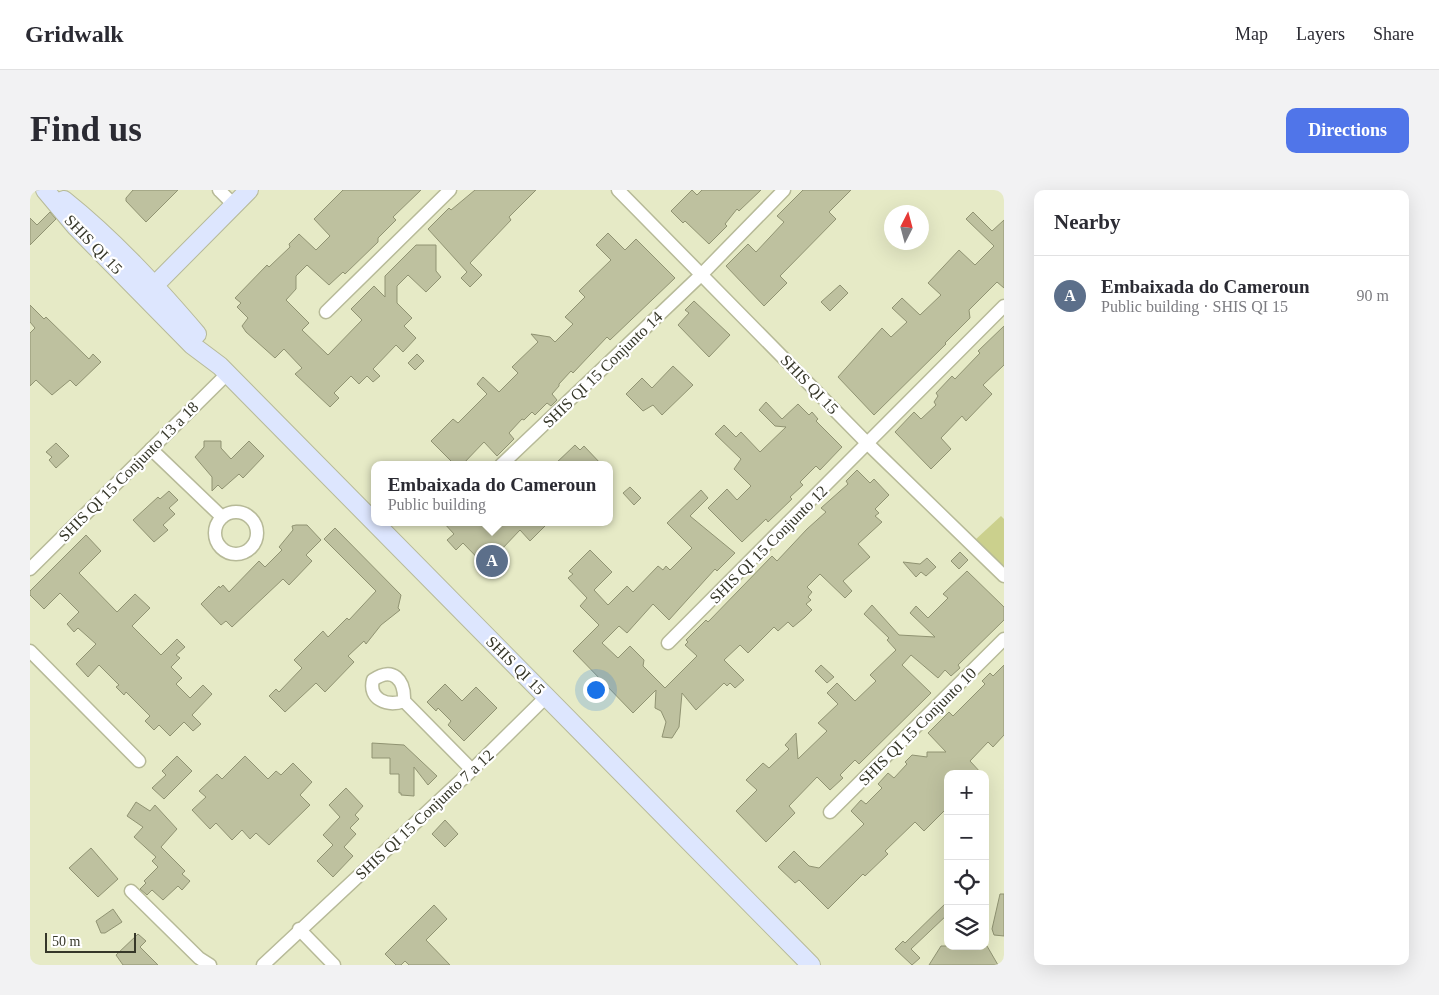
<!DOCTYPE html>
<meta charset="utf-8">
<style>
body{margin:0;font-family:"Times New Roman",serif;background:#f2f2f3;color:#2b2b33}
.controls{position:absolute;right:15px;bottom:15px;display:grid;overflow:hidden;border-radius:10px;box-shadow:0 5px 20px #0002}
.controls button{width:45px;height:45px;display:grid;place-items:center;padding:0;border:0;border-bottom:1px solid #e1e1e2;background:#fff;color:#2b2b33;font:25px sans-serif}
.compass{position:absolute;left:854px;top:15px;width:45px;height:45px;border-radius:50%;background:#fff;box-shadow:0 5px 20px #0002;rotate:6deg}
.scale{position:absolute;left:15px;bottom:12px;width:91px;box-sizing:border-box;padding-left:5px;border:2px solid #363729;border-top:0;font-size:14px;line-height:18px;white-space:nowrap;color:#363729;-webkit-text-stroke:4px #fff;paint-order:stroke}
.you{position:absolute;left:565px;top:499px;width:18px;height:18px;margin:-12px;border:4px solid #fff;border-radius:50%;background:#1a73e8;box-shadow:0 0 0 8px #1a73e833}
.badge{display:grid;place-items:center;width:32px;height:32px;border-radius:50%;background:#5075e9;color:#fff;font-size:16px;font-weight:700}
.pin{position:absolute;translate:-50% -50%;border:2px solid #fff;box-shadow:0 1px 5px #0006}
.popup{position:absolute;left:341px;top:271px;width:242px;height:65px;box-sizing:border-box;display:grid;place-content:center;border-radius:10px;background:#fff;filter:drop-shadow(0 1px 4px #0005);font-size:16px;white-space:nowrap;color:#7c7c81}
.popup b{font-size:19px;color:#2b2b33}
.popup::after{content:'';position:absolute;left:50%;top:100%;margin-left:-10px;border:10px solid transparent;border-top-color:#fff}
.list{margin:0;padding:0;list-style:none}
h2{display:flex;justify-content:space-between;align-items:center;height:65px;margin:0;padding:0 20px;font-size:21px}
h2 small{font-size:16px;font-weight:400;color:#7c7c81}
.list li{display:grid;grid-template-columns:32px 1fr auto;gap:15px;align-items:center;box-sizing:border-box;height:80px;padding:0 20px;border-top:1px solid #e1e1e2}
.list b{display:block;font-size:19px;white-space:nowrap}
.list p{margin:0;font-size:16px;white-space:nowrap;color:#7c7c81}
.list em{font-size:16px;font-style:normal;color:#7c7c81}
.icon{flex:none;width:28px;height:28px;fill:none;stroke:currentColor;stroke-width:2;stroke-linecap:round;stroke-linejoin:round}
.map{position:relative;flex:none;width:974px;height:775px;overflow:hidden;border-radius:10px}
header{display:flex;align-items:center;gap:30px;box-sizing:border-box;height:70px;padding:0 25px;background:#fff;border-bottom:1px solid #e1e1e2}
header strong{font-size:24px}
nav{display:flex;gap:28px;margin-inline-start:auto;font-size:18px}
.intro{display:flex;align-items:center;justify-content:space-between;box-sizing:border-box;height:120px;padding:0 30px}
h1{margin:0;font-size:35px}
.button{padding:12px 22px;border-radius:10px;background:#5075e9;color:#fff;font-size:18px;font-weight:700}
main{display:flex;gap:30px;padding:0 30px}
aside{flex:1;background:#fff;border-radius:10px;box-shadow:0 5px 20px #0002}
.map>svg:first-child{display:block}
.green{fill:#cbd08d}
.building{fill:#bec19f;stroke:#909372}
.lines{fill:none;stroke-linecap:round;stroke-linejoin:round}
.street-casing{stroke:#b7ba98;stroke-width:15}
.secondary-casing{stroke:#b7ba98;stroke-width:20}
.street{stroke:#fff;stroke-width:12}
.secondary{stroke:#dde6fe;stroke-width:18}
.labels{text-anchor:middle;stroke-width:4.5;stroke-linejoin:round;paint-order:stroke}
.street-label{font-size:16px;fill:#363729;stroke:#fff}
</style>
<header>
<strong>Gridwalk</strong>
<nav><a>Map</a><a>Layers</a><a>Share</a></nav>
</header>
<div class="intro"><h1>Find us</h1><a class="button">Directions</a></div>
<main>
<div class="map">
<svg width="974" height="775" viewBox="0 0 974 775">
<rect width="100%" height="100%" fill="#e6eac6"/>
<!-- green -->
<polygon class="green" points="971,326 974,329 974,376 945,350"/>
<!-- building -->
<g class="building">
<polygon points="103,0 148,0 116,32 96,11 96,8"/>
<polygon points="313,0 391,0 363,27 366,30 348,48 348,52 315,84 313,82 299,95 277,75 266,86 266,99 256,110 279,133 272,140 298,165 332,130 321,119 344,96 355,107 355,86 386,55 406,55 406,81 411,87 396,102 378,85 367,96 367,113 382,128 374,136 386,148 373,162 366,155 343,179 350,186 343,192 337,186 329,194 321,186 304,203 309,208 300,217 265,184 272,178 254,159 245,168 216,142 212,136 218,128 207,117 211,113 205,108 237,75 239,77 260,57 259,54 269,44 286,60 300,46 284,29"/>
<polygon points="445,0 506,0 479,27 481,30 440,73 452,85 440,97 431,88 437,82 398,39 419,18 421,20"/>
<polygon points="662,0 667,5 672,0 731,0 709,21 707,19 695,34 697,36 679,54 655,31 653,33 641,21"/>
<polygon points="773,0 821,0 799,22 806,29 750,86 757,93 734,116 696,76 718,54 726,62 754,32 747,26"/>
<polygon points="20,22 26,29 0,55 0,28 7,35"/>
<polygon points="943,22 962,41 974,30 974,98 967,92 939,120 940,128 915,153 916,154 844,225 808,187 852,138 861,147 877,132 862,118 872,108 890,125 911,105 898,93 929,60 945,75 964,56 936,29"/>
<polygon points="578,43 595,60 606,49 645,88 580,150 577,147 543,183 541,181 529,194 529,196 522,204 527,210 521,216 517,213 505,225 502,222 494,230 492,229 479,243 484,249 467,266 454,252 432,275 425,275 401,251 423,229 428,233 457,204 447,194 453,187 469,202 488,183 482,177 508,152 501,144 520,147 525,152 543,134 535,127 555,107 549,101 581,70 566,55"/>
<polygon points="810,95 818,103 800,121 791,112"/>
<polygon points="664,111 700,145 679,167 648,135 659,123 655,120"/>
<polygon points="0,115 14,129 16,127 59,169 63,164 71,172 46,196 40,190 22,205 6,190 0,196 0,143 5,138 0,132"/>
<polygon points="974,136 974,175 953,195 962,204 936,231 932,226 911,248 921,259 901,279 865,242 884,222 891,229 906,215 904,212 908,206 906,203 922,186 925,189 950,163 948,161"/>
<polygon points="387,164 394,171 385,180 378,173"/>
<polygon points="643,176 663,195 632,225 623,215 613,221 596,204 612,188 622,198"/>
<polygon points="736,212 752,229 768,214 779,225 782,222 788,229 786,231 812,257 790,280 786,276 770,292 773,295 760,307 762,309 738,332 736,329 712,352 678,318 697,299 707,310 721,296 704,279 711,269 685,244 694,235 706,247 711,242 730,262 756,237 745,236 729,220"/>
<polygon points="174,251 191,251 191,258 201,269 219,251 234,266 213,288 209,284 192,299 188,295 182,301 182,287 165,267 174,257"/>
<polygon points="26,253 39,266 26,278 19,270 22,267 16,262"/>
<polygon points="545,255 550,260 554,256 572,275 524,275"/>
<polygon points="827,280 840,293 844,289 859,305 845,319 849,323 845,326 852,332 828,354 840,367 813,391 822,401 815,408 790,384 777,397 782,402 778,407 781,410 776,414 782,420 775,427 763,437 758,432 748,441 744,437 718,463 710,455 694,470 714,490 705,498 700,493 697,496 694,493 666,520 652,503 649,537 642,548 632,547 636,532 631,521 625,518 626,500 603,523 543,461 569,435 550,416 557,408 538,388 543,384 539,381 560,360 582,382 564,400 578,415 597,396 603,402 628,376 633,380 636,376 640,380 662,358 637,333 671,300 678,308 660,326 705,363 687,381 685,379 639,430 623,414 597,443 589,436 572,453 588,468 600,456 614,470 613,476 635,498 667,466 655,455 658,452 656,450 676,430 678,432 742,366 747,371 777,339 796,322 791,318 818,294 816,291"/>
<polygon points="600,297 611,308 604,315 593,303"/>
<polygon points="139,301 148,310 139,318 145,324 133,335 138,340 124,352 103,330 128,307 130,309"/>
<polygon points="413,332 519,332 500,351 490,340 471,360 479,369 464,385 433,353 426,360 417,350 424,344"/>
<polygon points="266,335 277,335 291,350 276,365 282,371 259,395 253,389 202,437 196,431 191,435 171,414 189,396 190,398 193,395 199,402 229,371 235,377 252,360 249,357 263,340 262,336"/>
<polygon points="305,338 371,405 368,418 370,420 351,435 336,454 334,451 318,466 324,472 295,502 286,493 255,522 239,506 246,499 249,502 272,478 264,470 293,441 298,447 317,428 319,430 346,401 294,349"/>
<polygon points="56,345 71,361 49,383 87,422 105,404 120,418 102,436 131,465 147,449 155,457 146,465 150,468 141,477 152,488 146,494 160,508 173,495 182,504 162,525 171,534 163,541 154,532 140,546 129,535 124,540 115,531 120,526 96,502 94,505 86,497 89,495 69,475 58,487 46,474 66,454 48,438 44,442 37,434 49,422 30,403 14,419 0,405 0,401"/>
<polygon points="930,362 938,370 929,379 921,371"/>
<polygon points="897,368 906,377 896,386 891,382 886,387 873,372 890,374"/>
<polygon points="937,381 974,417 974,430 928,475 930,478 921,486 915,480 908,488 881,465 872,475 901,503 829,574 825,570 810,585 813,588 800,600 787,587 759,616 765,623 736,652 706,621 727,600 716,590 733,573 739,578 759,559 755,555 766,543 768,569 797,541 788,533 808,514 797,503 807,493 825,511 846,491 840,485 866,460 857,450 859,448 834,424 842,415 869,445 905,447 880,423 886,416 898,428 918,408 913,404"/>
<polygon points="791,475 804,487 797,493 785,481"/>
<polygon points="974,475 974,545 963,557 958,552 940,571 952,584 938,584 934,580 930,584 918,584 918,617 894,641 885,632 855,661 858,664 835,686 833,684 798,719 769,690 765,693 748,677 764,661 779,676 789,678 834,634 821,621 831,610 836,614 852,598 848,594 858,583 864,588 877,574 875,572 882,565 897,567 897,562 916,562 898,543 919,522 923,526 955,494 952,491 960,483 963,486"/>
<polygon points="415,494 432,511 446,497 467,518 434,551 418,535 421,531 408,518 406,521 397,512"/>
<polygon points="342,553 374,555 407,586 398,595 384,577 384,606 371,605 371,603 369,603 369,584 360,584 360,568 342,568"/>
<polygon points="147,566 162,581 134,609 122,598 136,585 132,581"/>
<polygon points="215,566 238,589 246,581 251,585 263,573 282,592 270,605 280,615 239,655 226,643 220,649 212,640 202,650 186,633 180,639 162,620 176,607 169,601 187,584 192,589"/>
<polygon points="316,598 333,616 325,625 329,629 320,638 326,644 314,657 323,666 303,687 287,671 303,655 293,645 310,627 299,615"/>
<polygon points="106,612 120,621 125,615 147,639 131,657 155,681 152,684 160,691 152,700 148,696 133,710 122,700 117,705 110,699 116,693 114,691 128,677 122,671 126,667 104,647 113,637 97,626"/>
<polygon points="415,630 428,644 415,657 402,644"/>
<polygon points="61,658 88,689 68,707 39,678"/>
<polygon points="970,704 974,704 974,746 964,745 962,739"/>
<polygon points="918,711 918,724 881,759 890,768 882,775 865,759 873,751 875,753"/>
<polygon points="404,715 417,729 396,750 420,775 379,775 375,771 371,775 366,775 355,764"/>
<polygon points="83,719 92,732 75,743 71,743 66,731"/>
<polygon points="108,744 116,751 110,757 128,775 93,775 86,765"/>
<polygon points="911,756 957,756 968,775 899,775"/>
</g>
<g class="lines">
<!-- street casing -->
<g class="street-casing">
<g id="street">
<polyline points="189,0 204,15"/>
<polyline points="588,0 838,254 974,386"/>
<polyline points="296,122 420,0"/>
<polyline points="121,259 192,327"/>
<polyline points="471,275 672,84 754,0"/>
<circle cx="206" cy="343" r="21"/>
<polyline points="0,379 197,184"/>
<polyline points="638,453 974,116"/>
<polyline points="0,461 109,571"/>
<path d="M374,511C357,517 338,509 343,490C363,476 375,490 374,511L442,580"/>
<polyline points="800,622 974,449"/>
<polyline points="101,701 169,768 180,775"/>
<polyline points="269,739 304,775"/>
<polyline points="233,775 442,580 517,506"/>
</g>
</g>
<!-- secondary casing -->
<g class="secondary-casing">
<g id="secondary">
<polyline points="15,0 46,37 162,155 190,176 781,775"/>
<path d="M34,10C83,49 126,96 167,144"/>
<polyline points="116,104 219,0"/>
</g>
</g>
<!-- street -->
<use href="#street" class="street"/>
<!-- secondary -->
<use href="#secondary" class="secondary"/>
</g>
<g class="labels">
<!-- street labels -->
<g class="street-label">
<text transform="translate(64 54) rotate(46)" y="6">SHIS QI 15</text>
<text transform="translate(572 179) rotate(-44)" y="6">SHIS QI 15 Conjunto 14</text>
<text transform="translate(780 194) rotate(46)" y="6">SHIS QI 15</text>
<text transform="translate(98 281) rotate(-45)" y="6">SHIS QI 15 Conjunto 13 a 18</text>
<text transform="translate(738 354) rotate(-45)" y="6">SHIS QI 15 Conjunto 12</text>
<text transform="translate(486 475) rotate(45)" y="6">SHIS QI 15</text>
<text transform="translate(887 536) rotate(-45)" y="6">SHIS QI 15 Conjunto 10</text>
<text transform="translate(394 624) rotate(-43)" y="6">SHIS QI 15 Conjunto 7 a 12</text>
</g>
</g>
</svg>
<div class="controls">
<button>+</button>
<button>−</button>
<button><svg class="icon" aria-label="locate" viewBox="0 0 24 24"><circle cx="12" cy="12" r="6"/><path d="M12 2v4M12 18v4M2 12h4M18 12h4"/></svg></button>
<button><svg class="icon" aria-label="layers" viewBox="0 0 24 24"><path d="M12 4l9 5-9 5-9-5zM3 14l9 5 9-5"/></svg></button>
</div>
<svg class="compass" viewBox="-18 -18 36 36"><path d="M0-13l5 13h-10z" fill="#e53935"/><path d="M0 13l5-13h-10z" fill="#7c7c81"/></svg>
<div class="scale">50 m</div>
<div class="you"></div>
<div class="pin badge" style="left:462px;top:371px;background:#5c6f8a">A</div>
<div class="popup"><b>Embaixada do Cameroun</b>Public building</div>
</div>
<aside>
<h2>Nearby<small></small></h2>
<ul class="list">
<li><span class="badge" style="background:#5c6f8a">A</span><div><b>Embaixada do Cameroun</b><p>Public building · SHIS QI 15</p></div><em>90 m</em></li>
</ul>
</aside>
</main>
